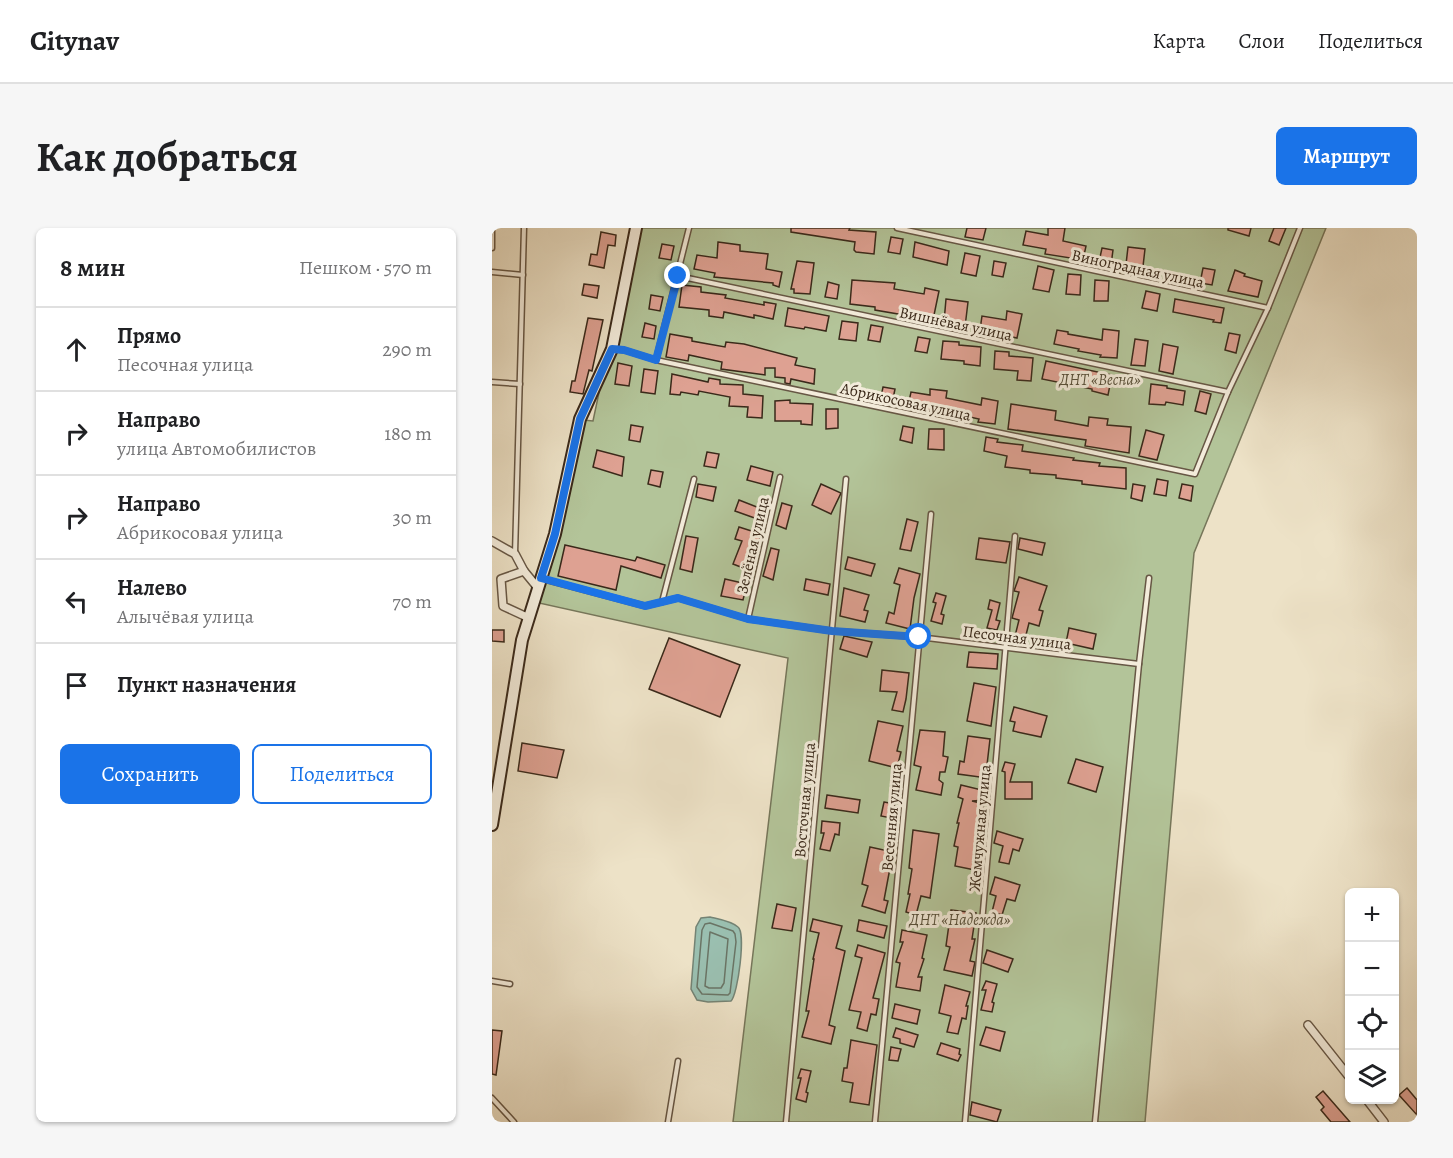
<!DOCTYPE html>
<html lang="ru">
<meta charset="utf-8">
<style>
body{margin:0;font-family:Alegreya,serif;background:#f6f6f6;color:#202124}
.controls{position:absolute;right:18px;bottom:18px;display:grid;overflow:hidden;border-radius:9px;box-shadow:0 2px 4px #0004}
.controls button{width:54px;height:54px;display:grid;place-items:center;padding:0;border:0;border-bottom:2px solid #e0e0e0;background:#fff;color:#202124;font:30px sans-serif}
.stop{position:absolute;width:18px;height:18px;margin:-14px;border:4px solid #1a73e8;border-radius:50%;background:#fff}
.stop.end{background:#1a73e8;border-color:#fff;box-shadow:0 2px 6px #0008}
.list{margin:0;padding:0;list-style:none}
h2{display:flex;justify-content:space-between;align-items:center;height:78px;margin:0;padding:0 24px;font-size:26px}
h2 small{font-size:20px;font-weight:400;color:#757577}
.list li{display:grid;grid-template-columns:39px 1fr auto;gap:18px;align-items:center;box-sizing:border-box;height:84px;padding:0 24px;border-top:2px solid #e0e0e0}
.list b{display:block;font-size:22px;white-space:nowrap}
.list p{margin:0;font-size:20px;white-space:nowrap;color:#757577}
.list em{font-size:20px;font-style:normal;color:#757577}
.actions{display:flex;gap:12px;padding:18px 24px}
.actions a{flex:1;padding:14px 0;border:2px solid #1a73e8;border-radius:9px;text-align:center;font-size:21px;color:#1a73e8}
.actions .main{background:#1a73e8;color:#fff}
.icon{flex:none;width:33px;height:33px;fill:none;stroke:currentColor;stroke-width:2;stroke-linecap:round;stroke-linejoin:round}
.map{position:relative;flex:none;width:925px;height:894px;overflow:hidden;border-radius:9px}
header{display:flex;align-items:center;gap:36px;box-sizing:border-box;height:84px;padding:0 30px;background:#fff;border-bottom:2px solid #e0e0e0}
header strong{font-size:28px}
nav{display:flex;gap:33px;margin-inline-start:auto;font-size:21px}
.intro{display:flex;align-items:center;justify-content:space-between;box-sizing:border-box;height:144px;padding:0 36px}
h1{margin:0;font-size:42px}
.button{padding:15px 27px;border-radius:9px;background:#1a73e8;color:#fff;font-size:21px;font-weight:700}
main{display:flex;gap:36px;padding:0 36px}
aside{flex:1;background:#fff;border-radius:9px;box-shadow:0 2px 4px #0004}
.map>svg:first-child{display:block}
.green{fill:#b3c499;stroke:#76765a;stroke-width:1.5}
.water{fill:#9abfb0;stroke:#748374;stroke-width:1.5}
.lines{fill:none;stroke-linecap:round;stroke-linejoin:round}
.shore{stroke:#6a7465;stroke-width:1.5}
.building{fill:#dea192;stroke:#3a291a;stroke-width:1.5}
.lane-casing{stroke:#675745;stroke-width:7}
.street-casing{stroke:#675745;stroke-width:10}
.secondary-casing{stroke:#3a291a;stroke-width:14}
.lane{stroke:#f3ecdb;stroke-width:4}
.street{stroke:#f3ecdb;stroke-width:7}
.secondary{stroke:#f3ecdb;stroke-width:10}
.route{stroke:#1a73e8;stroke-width:8}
.labels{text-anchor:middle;stroke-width:6;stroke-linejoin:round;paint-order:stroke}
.street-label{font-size:16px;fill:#3a291a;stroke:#f3ecdb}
.park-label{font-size:16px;font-style:italic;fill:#58503a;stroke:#f3ecdb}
</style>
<header>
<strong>Citynav</strong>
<nav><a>Карта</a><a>Слои</a><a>Поделиться</a></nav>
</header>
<div class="intro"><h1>Как добраться</h1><a class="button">Маршрут</a></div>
<main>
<aside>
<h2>8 мин<small>Пешком · 570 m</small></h2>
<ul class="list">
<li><svg class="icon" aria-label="ahead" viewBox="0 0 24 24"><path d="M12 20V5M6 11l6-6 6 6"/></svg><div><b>Прямо</b><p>Песочная улица</p></div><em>290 m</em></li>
<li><svg class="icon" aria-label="right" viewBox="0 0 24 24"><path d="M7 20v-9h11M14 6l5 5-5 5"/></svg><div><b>Направо</b><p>улица Автомобилистов</p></div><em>180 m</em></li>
<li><svg class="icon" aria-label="right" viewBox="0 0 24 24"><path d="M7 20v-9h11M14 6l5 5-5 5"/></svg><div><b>Направо</b><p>Абрикосовая улица</p></div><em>30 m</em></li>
<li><svg class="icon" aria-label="left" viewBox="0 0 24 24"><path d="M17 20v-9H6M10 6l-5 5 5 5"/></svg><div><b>Налево</b><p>Алычёвая улица</p></div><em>70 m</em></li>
<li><svg class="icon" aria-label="arrive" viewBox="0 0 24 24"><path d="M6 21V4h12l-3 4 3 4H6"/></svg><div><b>Пункт назначения</b></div></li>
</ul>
<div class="actions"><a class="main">Сохранить</a><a>Поделиться</a></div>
</aside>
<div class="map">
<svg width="925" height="894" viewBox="0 0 925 894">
<rect width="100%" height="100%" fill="#ede2c7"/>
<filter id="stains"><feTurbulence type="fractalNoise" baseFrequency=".00333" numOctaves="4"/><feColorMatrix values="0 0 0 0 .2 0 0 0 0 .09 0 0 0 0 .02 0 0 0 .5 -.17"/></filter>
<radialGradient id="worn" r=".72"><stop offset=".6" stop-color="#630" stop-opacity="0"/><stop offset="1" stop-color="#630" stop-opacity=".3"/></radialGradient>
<!-- green -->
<polygon class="green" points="142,0 834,0 702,325 653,894 241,894 296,430 47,375 91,192 101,193"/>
<!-- water -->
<path class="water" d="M218,689C226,691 239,693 246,699C254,705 246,766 239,773L216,774L205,772L199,761L204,699L209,690Z"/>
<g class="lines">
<!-- shore -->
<g class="shore">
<polygon points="218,695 241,703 243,706 244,714 238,765 236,767 210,766 205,759 210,702 213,696"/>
<polygon points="218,704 236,711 232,755 229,760 217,760 213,758"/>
</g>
</g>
<!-- building -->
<g class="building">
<polygon points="299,0 358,0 357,2 384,4 382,26 364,24 362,22 363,14 299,4"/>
<polygon points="475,0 494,0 491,12 473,9"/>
<polygon points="556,0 573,0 571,13 594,18 591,32 553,26 554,21 531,17 534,3 556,7"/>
<polygon points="736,0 759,0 757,8 736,2"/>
<polygon points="782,0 794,0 787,17 777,13"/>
<polygon points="109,4 124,7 123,18 116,17 112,40 97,37 99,26 105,27"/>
<polygon points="399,9 411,11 408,26 396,24"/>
<polygon points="226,14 248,17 248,23 276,26 274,41 290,44 287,59 281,57 281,55 222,49 223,45 202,41 205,27 225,30"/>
<polygon points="423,14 457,23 455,37 421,29"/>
<polygon points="170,16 182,18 179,32 167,30"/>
<polygon points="636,19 653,21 650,47 633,45"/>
<polygon points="610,20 621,22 619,37 607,34"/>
<polygon points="473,25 488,28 484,48 469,45"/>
<polygon points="305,33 322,35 318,66 302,65 302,61 299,61"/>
<polygon points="502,33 514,35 511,49 500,47"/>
<polygon points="546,38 562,42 557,64 541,61"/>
<polygon points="711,40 723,42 720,57 708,55"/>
<polygon points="743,42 753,46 752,48 770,53 766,69 736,63"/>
<polygon points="576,46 589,47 588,67 574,66"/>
<polygon points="360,52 403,55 402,61 432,66 433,60 447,63 441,92 383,82 383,79 358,76"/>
<polygon points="603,52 617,53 616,73 602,73"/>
<polygon points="336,54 347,57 345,71 333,69"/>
<polygon points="92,56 107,58 105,70 90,67"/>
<polygon points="190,57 209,59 209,64 234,67 233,70 272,77 272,74 284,76 281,91 262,87 262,90 232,84 231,90 217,88 217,82 187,79"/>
<polygon points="654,63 668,66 665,83 650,80"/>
<polygon points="159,67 171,69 168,83 157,81"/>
<polygon points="454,71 476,74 473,99 456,97 456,95 452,94"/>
<polygon points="683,71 732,80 729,95 721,94 722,92 681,84"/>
<polygon points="296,80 337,88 334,103 313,99 312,101 293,98"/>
<polygon points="515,83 530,86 525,110 488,102 490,88 514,92"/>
<polygon points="96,90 111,92 100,143 97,142 91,166 78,164 80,153 83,153"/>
<polygon points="350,93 366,95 364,113 347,111"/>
<polygon points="153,95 164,98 162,111 150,109"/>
<polygon points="379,97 391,99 388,114 376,112"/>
<polygon points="611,101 627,103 625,130 608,129 609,127 586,123 587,121 562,116 565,102 576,104 576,106 610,112"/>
<polygon points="737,105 748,107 744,125 733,122"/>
<polygon points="178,106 200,110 200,113 233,119 234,114 252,116 305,130 303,137 323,141 322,156 299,151 298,156 293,155 293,150 283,149 283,140 273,140 273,147 229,141 230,134 197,127 196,133 174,129"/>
<polygon points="426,109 438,111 435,125 423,123"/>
<polygon points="643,111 656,113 653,138 639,137"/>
<polygon points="451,113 467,114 467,117 489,119 488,138 472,136 472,133 449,131"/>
<polygon points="671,116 686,119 681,146 667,143"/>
<polygon points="503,123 517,124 517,128 541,130 539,153 525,152 526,143 502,141"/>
<polygon points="554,133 620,147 616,167 600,163 600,161 550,151"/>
<polygon points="126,135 140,138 137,158 123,156"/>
<polygon points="152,141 166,143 163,166 149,164"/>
<polygon points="180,146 216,154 217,150 228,152 228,156 251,157 251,166 271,168 270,190 255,189 256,179 237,178 238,169 207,163 206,167 189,164 188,167 178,166"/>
<polygon points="659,156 675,158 675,160 693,163 691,177 674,174 673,177 657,176"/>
<polygon points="391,159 403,161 400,176 388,174"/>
<polygon points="438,161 455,163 454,170 489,177 490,170 506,173 503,196 486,194 487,191 464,186 436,183 437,182 416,178 419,164 438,167"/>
<polygon points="708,163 719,166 714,186 703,183"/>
<polygon points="298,172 298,175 321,176 320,197 309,196 309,193 283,193 283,173"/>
<polygon points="519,176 564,183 563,192 596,198 597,189 616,191 615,197 639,199 637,225 593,218 594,212 516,201"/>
<polygon points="334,181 346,181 346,200 334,201"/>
<polygon points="139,197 151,199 148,214 137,212"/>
<polygon points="411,198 422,200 420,215 408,212"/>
<polygon points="437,201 452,201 452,222 436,221"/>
<polygon points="654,202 672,207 665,232 647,228"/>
<polygon points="494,209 506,211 505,214 531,217 530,223 582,230 581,232 608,235 607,238 634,240 634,261 590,256 590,253 564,250 564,247 538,245 538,242 513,239 515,228 492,223"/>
<polygon points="105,222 132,229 130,248 101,239"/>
<polygon points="215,224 227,226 224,240 212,238"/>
<polygon points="259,238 281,244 278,258 255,252"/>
<polygon points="159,242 171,244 168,259 156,256"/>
<polygon points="665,251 676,253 674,268 662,266"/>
<polygon points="206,256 224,259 221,273 204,269"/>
<polygon points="329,256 349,265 339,286 320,277"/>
<polygon points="641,256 653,258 650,273 639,270"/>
<polygon points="690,256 701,258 699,273 687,270"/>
<polygon points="247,272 275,283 271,293 243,283"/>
<polygon points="290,275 300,278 294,301 284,297"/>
<polygon points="415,291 426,294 419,323 408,321"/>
<polygon points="247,299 269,306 266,317 268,318 267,322 259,343 241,336 250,313 243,311"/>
<polygon points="194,308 206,310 200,344 188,341"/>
<polygon points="487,310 518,314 514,335 484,331"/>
<polygon points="528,310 553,315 550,327 526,321"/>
<polygon points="73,317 143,333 145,329 173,337 169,350 129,338 124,362 66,348"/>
<polygon points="279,320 287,322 281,352 271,348"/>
<polygon points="356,329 383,336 379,348 353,341"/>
<polygon points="407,340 428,346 422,370 418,401 394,395 397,384 402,386 408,357 402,355"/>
<polygon points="527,349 555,358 547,382 551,383 547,398 537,395 533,411 523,408 527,392 520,390 527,364 522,363"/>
<polygon points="233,351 255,356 251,372 229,368"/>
<polygon points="314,351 338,356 336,367 312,362"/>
<polygon points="352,360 377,367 372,382 376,383 373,394 348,388"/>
<polygon points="444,365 454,368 449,386 452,387 450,396 439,393 444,375 441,374"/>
<polygon points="498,372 508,375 504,392 508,393 505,402 495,400 500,382 496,381"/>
<polygon points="577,400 604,406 601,421 574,415"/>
<polygon points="0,402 12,402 12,414 0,413"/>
<polygon points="352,408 380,414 375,429 348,421"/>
<polygon points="177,410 248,437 228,489 157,461"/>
<polygon points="477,424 506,426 505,441 475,439"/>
<polygon points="390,442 417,445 414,471 411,484 400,482 405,464 388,463"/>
<polygon points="482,455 504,459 499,498 475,493"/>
<polygon points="522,479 555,488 549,509 521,503 523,494 518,493"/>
<polygon points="386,493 411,498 405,523 409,524 405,540 377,533"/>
<polygon points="428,502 453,504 451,528 456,529 453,544 448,544 447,552 451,555 449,567 424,562 429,539 422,537"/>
<polygon points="476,508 498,511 495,537 497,537 495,550 466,546 468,533 472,534"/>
<polygon points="30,515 72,522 65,550 26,543"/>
<polygon points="584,531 611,539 604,564 576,555"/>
<polygon points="513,534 523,536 518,554 540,554 540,571 513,571 513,544 510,543"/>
<polygon points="469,557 494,563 493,572 480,573 492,576 490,590 494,591 487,630 491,631 488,643 463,638 466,619 462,618 467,595 465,595 471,571 466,569"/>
<polygon points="335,567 368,572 366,585 333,580"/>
<polygon points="392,574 403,576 399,590 389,588"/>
<polygon points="330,593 348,595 347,607 343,606 338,623 328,621 332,605 329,605"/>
<polygon points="421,602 447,606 438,670 429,668 424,687 414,684 418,666 416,666 420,641 417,640"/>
<polygon points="505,603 531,611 527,623 521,621 517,636 507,634 511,618 502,615"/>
<polygon points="378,619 401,624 392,672 396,673 393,685 370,678 376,658 370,656"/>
<polygon points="503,649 528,657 523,673 515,671 510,687 500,684 504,668 498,666"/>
<polygon points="285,676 304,680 300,703 280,700"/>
<polygon points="459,682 484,685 480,711 483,711 478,733 483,734 480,748 452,742 458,719 454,718"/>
<polygon points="321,691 350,698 344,720 353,723 337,797 343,799 339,816 310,809 317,783 314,783 322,731 321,731 327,705 318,703"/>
<polygon points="367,692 395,698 392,710 365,703"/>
<polygon points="410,702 435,707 430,730 432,731 426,749 430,749 428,763 404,759 408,735 404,734 411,714 408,714"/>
<polygon points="366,717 393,725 381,770 387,771 384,787 379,786 375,803 365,800 369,784 357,782 370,730 363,728"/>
<polygon points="495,722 521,731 516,744 491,735"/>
<polygon points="494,753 505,756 500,774 502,775 500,784 489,782 494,762 490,762"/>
<polygon points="453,757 478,764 474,778 476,778 474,791 470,790 466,806 455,804 459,788 447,785"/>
<polygon points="403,776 428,782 425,796 400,790"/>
<polygon points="494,799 513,804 508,823 488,817"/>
<polygon points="404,800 426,807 422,819 408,815 408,811 401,809"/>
<polygon points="0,802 10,803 4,847 0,846"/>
<polygon points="359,812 385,817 377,877 358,874 361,855 350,853 352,840 355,840"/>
<polygon points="449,815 468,821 467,826 469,827 466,833 445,826"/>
<polygon points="399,819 409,821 406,833 397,832"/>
<polygon points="309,841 319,843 314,864 316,865 314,874 304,871 309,850 306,850"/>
<polygon points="915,860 925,872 925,887 907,867"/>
<polygon points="831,863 858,894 839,894 829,882 832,879 824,869"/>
<polygon points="480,874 509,882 505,894 478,887"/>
</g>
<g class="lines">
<!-- lane casing -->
<g class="lane-casing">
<g id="lane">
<polyline points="405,0 776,80"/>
<polyline points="0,20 0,0"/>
<polyline points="0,44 31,47"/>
<polyline points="186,48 736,164"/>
<polyline points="121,121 132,122 164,132 703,246 736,164 776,80 808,0"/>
<polyline points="164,132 197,0"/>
<polyline points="0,154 28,156"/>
<polyline points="23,326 32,0"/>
<polyline points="51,351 153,378 186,370 256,391 340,403 427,409 647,436"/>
<polyline points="170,374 202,251"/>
<polyline points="256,391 288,249"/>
<polyline points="0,753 18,756"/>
<polyline points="0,870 22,894"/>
<polyline points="176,894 186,833"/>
<polyline points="294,894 354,251"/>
<polyline points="383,894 439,286"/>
<polyline points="473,894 523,308"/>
<polyline points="603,894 647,436 657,350"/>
</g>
</g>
<!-- street casing -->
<g class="street-casing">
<g id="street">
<polyline points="0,313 23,326 32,343 46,360"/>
<polyline points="32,343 9,351 11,378 37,390"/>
<polyline points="816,797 858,850"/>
<polyline points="875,872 892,894"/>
</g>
</g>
<!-- secondary casing -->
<g class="secondary-casing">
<polyline id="secondary" points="0,597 30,412 63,306 88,191 120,121 144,0"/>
</g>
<!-- lane -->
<use href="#lane" class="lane"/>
<!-- street -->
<use href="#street" class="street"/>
<!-- secondary -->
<use href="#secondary" class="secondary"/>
</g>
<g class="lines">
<!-- route -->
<polyline class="route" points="186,48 164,132 132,122 120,121 88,191 63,306 49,350 153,378 186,370 256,391 340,403 427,409"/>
</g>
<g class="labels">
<!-- street labels -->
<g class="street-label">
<text transform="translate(646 40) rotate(12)" y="6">Виноградная улица</text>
<text transform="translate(464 95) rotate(12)" y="6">Вишнёвая улица</text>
<text transform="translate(414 173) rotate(12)" y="6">Абрикосовая улица</text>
<text transform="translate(260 317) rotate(-77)" y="6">Зелёная улица</text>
<text transform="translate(525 409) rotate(7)" y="6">Песочная улица</text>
<text transform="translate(312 572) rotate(-85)" y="6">Восточная улица</text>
<text transform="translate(399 589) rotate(-85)" y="6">Весенняя улица</text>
<text transform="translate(487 600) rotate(-85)" y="6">Жемчужная улица</text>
</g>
<!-- park labels -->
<g class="park-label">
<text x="608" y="157">ДНТ «Весна»</text>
<text x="468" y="697">ДНТ «Надежда»</text>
</g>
</g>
<rect width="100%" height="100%" filter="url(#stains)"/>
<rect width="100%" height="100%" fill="url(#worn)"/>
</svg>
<div class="controls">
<button>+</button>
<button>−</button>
<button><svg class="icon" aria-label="locate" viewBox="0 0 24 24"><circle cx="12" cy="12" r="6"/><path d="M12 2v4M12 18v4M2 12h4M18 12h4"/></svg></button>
<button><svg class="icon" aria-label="layers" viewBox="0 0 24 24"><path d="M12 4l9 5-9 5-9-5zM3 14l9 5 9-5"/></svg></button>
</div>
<div class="stop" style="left:427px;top:409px"></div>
<div class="stop end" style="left:186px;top:48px"></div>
</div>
</main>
